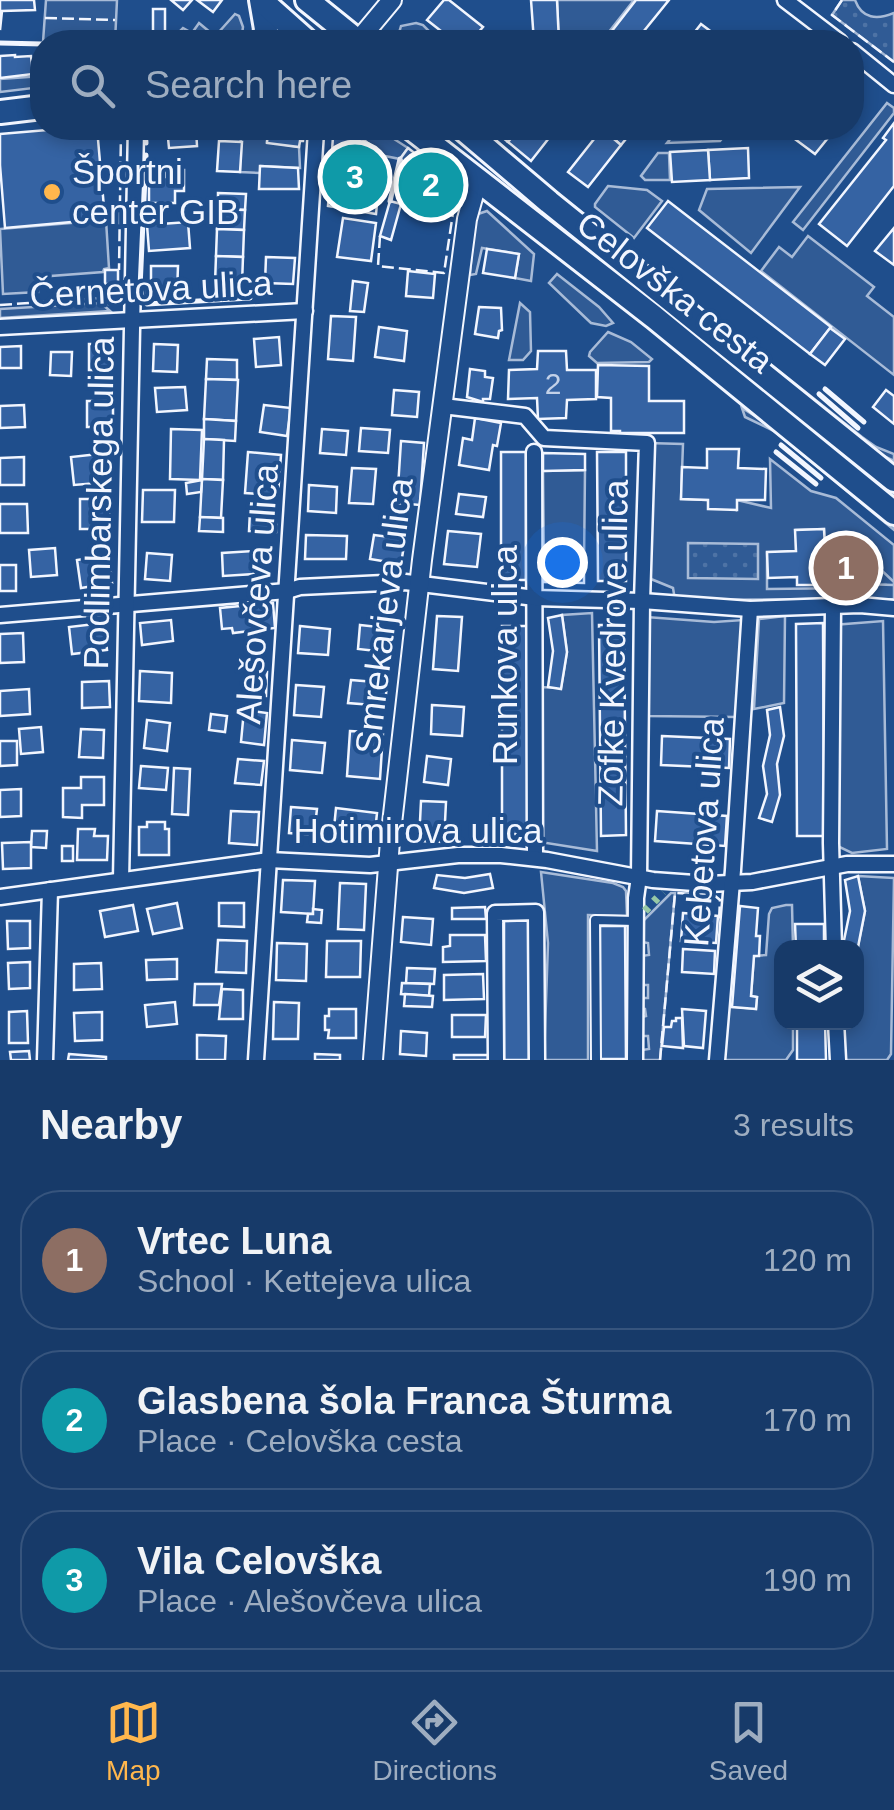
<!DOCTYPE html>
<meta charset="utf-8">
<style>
body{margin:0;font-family:Helvetica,sans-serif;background:#244571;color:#f1f3f6}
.controls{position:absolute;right:30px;bottom:30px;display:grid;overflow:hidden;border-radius:20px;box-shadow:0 5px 15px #0003}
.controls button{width:90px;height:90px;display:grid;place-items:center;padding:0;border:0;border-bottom:2px solid #36547d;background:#173a69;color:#f1f3f6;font:50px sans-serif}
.you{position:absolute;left:562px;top:562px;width:35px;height:35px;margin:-25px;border:8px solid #fff;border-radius:50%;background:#1a73e8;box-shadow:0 0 0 15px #1a73e833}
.badge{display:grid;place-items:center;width:65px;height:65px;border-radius:50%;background:#ffb74d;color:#fff;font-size:32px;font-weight:700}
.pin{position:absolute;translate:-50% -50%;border:5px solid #fff;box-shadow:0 2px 10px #0006}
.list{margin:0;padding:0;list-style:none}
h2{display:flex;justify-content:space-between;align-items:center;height:130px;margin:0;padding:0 40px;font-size:42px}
h2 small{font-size:32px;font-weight:400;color:#9eadc0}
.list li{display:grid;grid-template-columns:65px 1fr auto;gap:30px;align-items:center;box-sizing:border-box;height:140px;margin:0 20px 20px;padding:0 20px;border:2px solid #36547d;border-radius:40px}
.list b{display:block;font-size:38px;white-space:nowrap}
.list p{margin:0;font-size:32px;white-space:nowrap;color:#9eadc0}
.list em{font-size:32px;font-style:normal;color:#9eadc0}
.icon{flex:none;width:55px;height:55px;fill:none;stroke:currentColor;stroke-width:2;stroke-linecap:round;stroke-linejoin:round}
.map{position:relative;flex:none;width:894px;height:1060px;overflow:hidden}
.search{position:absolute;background:#173a69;box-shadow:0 5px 15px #0003;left:30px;right:30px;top:30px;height:110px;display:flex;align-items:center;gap:25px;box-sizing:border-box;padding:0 35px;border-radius:40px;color:#9eadc0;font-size:38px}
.sheet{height:610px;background:#173a69}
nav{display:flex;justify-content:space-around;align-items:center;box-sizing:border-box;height:140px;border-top:2px solid #36547d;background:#173a69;font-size:28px;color:#9eadc0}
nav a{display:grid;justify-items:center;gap:5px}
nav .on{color:#ffb74d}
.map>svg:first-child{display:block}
.built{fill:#305b95;stroke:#a8bbd7;stroke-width:2.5;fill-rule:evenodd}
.park{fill:url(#park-dots);stroke:#a8bbd7;stroke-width:2.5}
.building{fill:#3563a3;stroke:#f2f6ff;stroke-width:2.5}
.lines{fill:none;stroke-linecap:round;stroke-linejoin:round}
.service-casing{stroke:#f2f6ff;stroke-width:12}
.minor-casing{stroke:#f2f6ff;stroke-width:19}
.tertiary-casing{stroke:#f2f6ff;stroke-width:22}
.primary-casing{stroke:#f2f6ff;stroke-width:28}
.service{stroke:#1f4e8c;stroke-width:8}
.minor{stroke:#1f4e8c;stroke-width:14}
.tertiary{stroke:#1f4e8c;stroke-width:18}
.primary{stroke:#1f4e8c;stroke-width:22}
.hedge{stroke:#97c8a6;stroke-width:8;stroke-dasharray:5 8;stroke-linecap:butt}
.fence{stroke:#f2f6ff;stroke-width:2.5;stroke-dasharray:12 5;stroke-linecap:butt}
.wall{stroke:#f2f6ff;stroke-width:5}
.poi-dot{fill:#ffb74d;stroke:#1f4e8c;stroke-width:4}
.labels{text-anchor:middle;stroke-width:8;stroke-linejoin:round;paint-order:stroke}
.number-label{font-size:30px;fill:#c3d1e8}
.poi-label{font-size:35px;fill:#f2f6ff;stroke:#1f4e8c;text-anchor:start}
.street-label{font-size:35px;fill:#f2f6ff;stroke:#1f4e8c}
</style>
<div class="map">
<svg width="894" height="1060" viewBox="0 0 894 1060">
<defs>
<pattern id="park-dots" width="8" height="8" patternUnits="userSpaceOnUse" patternTransform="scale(2.5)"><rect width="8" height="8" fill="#305b95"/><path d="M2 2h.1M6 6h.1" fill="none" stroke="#4e73a5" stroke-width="1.8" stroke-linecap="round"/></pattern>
</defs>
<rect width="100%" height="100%" fill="#1f4e8c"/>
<!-- built -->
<g class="built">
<polygon points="46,0 117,0 115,42 43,42"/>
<polygon points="557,0 634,0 601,42 559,42"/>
<polygon points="235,14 239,16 243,27 241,42 210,42"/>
<polygon points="199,23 211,33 204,42 179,42 179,32 183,28 192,33"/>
<polygon points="416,23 423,25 440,42 403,42 399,33 401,26"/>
<polygon points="42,55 42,87 0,92 0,79 41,76"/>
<polygon points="887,103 894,108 894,113 803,230 793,222"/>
<polygon points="241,128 272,128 272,130 268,130 267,142 299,147 300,168 261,166 260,173 240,172"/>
<polygon points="348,128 377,128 408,148 400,159 385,156"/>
<polygon points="679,128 729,128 730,129 720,141 667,143"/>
<polygon points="658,153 669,153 670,180 645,180 641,176"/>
<polygon points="608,186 647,190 662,201 634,238 595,207 595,204"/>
<polygon points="800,187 751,253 699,210 707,189"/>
<polygon points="552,190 862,437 876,447 894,454 894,461 873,451"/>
<polygon points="487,211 534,254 531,281 515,278 519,254 482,248 476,274 470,275 475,215"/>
<polygon points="106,220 109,268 104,269 103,272 38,277 38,292 3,294 0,229"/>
<polygon points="808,236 874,287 867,296 894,317 894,375 761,271 779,247 792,257"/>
<polygon points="607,268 669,310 894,491 894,502"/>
<polygon points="557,274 599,307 613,323 606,326 591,323 549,283"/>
<polygon points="101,303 110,311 0,318 0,309"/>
<polygon points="520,303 530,312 531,351 523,360 509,360"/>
<polygon points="608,332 631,342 652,359 649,362 597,363 589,356 590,352"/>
<polygon points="742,408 786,435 894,524 894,530 774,431 745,417"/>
<path d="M647,443L683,444L681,499L708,500L736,510L737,500L771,508L770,459L811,491L836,498L894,545V599L675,600L673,588L651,579L644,518ZM824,529L825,549H854V588L767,589V553L796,551V530Z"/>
<polygon points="585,470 584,565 544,565 543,471"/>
<polygon points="592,613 597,851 540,842 539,687 561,688 567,652 562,615"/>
<polygon points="785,616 784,703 754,709 759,619"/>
<polygon points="646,617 714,622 743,620 738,717 645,716"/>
<polygon points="883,621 887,849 852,853 831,843 833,625"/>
<polygon points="541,872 613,883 623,887 626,891 627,916 588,915 588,1060 544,1060 548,943"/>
<polygon points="858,876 894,878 891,1054 887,1060 843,1060 842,1023 856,1022 856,948 840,946 858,946 865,911"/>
<polygon points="671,893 675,893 660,1060 642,1060 642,1050 649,1049 648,1036 642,1036 642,1017 646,1016 645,1009 642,1009 642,998 648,998 648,985 642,985 641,956 649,955 648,943 642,942 642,922"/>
<polygon points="786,905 792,905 793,947 782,948 782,1022 793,1023 793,1050 786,1060 723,1060 728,1006 756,1009 757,997 751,996 754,956 766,955 769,914 772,908"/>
</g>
<!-- park -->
<g class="park">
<path d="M842,0H855C862,19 877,20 894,13V62L832,15Z"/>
<polygon points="688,543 758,544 758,579 688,578"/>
<polygon points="863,553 894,582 894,585 863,584"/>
</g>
<!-- building -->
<g class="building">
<polygon points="0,0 34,0 35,10 2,11 0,30"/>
<polygon points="171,0 192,0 183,10"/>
<polygon points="197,0 222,0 213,12"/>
<polygon points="444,0 449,0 483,27 477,34 487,42 455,42 427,20"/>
<polygon points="531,0 557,0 559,42 534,42"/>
<polygon points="636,0 669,0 635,42 616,42 608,36"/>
<rect x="153" y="9" width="12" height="23"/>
<polygon points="701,24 725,42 687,42"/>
<rect x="165" y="32" width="14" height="10"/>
<polygon points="15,55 15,57 31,56 33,74 0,78 0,56"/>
<polygon points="894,123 894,186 847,246 819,224 886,140 883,138"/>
<polygon points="71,128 97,128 105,219 5,228 0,165 0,134"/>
<polygon points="167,128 196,128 197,146 169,148"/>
<polygon points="272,128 304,128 303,141 300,141 299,147 267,143 268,129 272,130"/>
<polygon points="342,128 348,128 382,154 376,214 328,206 333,137 341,137"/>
<polygon points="520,128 536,128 549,138 531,161 508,142"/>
<polygon points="603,128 635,128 621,145 602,129"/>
<polygon points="780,128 836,128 815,154"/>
<polygon points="602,129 621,145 588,187 568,172"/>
<polygon points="219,141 242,142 240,172 217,171"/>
<polygon points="408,148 417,155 409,165 400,159"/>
<polygon points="748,148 749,178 710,180 708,150"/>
<polygon points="708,150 710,180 672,182 670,152"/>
<polygon points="425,160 457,186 437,210 424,200 420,205 416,202 413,199 417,194 406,184"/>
<polygon points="260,166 298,168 299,189 259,189"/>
<polygon points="166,170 184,170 184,191 175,191 175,203 149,203 149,177 166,177"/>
<polygon points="218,193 246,194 245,210 218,209"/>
<polygon points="390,201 401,204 391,240 380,236"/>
<polygon points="668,201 831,327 810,354 647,228"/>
<polygon points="218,209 245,210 244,230 217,229"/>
<polygon points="343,218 376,223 371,261 337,257"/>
<polygon points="188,222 190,248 149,251 147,225"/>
<polygon points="894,228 894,265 875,251"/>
<polygon points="217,229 244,230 243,257 216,256"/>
<polygon points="487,249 519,254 515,278 483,273"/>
<polygon points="216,256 243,257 242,284 215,283"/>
<polygon points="266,257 295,258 293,284 265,283"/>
<polygon points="151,266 178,266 177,293 147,293 147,281 151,281"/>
<rect x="105" y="270" width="13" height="14"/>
<polygon points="408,271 435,274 433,298 406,296"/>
<polygon points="353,281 368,283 364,312 350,311"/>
<polygon points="107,286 119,287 119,297 107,297"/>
<polygon points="479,307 501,308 502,330 499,331 498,338 475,334"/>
<polygon points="331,316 356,317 353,361 328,359"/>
<polygon points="379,327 407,331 404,361 375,357"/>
<polygon points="830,328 845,339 825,365 810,354"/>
<polygon points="279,337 281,365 256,367 254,339"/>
<rect x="89" y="344" width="23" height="26"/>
<polygon points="154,344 178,345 177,372 153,371"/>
<polygon points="21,346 21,368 0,368 0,347"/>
<polygon points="538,351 566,351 567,370 596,370 596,399 567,400 566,418 538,419 537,398 508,399 509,370 537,369"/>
<polygon points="51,352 72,352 71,376 50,375"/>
<polygon points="207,359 237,360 237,380 206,379"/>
<polygon points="598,365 649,366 649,401 684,401 684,433 620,433 620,431 611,431 611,398 597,397"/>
<polygon points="470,369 485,371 485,377 493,378 490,399 483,399 483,402 467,397"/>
<polygon points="206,379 238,380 236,421 204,419"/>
<polygon points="185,387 187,410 157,412 155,388"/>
<polygon points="394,390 419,392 417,417 392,415"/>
<polygon points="886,390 894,396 894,424 873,407"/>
<rect x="87" y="401" width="26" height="26"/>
<polygon points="24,405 25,427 0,428 0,406"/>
<polygon points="264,405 291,408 287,436 260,432"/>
<polygon points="475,418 501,423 497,446 493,445 489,470 459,465 463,438 472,440"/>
<polygon points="204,419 236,421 235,441 204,439"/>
<polygon points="361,428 390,430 388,453 359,451"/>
<polygon points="171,429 202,430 200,480 170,479"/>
<polygon points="322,429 348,431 346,455 320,453"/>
<polygon points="204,439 224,440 223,480 202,479"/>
<polygon points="401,441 424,443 420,505 397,503"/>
<polygon points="707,449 739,449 738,468 766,469 765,500 737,500 737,510 708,509 708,500 681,499 682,467 707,468"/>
<polygon points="248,452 281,455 278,495 245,493"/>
<rect x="501" y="452" width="25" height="128"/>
<polygon points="597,452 626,452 626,581 598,581"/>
<polygon points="108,453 110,482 74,485 71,457"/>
<polygon points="543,453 585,454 585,470 543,471"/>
<polygon points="24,457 24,485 0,485 0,458"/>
<polygon points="352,468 376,469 373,504 349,503"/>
<polygon points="202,479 223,480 221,518 200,517"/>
<polygon points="202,480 201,492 187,494 186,483"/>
<polygon points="309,485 337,487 336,513 308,511"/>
<polygon points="143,490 175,490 174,522 142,522"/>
<polygon points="459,494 486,497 483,517 456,514"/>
<rect x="80" y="499" width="29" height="30"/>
<polygon points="0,504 27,504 28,533 0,533"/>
<polygon points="250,511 276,513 276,532 249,531"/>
<polygon points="200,517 223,518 223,532 199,531"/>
<polygon points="824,529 825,549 854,548 854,578 826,579 826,585 797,585 797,577 768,578 767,552 796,551 795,530"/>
<polygon points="448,531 481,534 477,567 444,564"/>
<polygon points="306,535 347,536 346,559 305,559"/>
<polygon points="374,535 405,539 401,564 370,559"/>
<polygon points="55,548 57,575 31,577 29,550"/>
<polygon points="253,551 254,574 223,576 222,553"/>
<polygon points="147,553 172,555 170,581 145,579"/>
<polygon points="109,555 112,583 81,588 77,560"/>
<rect x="0" y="565" width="16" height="26"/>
<polygon points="544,565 584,565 584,583 544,582"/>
<polygon points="273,603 275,628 233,633 232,628 222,629 220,608"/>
<polygon points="562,615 567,652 561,689 548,687 553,651 548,618"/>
<polygon points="437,616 462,617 458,671 433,669"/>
<polygon points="171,620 173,641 142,645 140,623"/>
<polygon points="104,623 107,650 72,654 69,627"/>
<polygon points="823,623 824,836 797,836 796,624"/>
<polygon points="360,625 388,628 386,652 358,649"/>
<polygon points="599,625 624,625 626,835 601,836"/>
<polygon points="300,626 330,629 328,655 298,653"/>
<rect x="502" y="626" width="26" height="208"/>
<polygon points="23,633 24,662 0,663 0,634"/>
<polygon points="140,671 172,673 171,703 139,701"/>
<polygon points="248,671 267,672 266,696 247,695"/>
<polygon points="351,680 387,683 385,706 348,703"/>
<polygon points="109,681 110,707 82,708 82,682"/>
<polygon points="296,685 324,687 321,717 294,715"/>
<polygon points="29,689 30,714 0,716 0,691"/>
<polygon points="432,705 464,707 462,736 431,734"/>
<polygon points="780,707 784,736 777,764 780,795 772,822 759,818 767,794 763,766 770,735 767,710"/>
<polygon points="244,710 267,713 264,745 241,742"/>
<polygon points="211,714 227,716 225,732 209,730"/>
<polygon points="147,720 170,723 167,751 144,748"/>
<polygon points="41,727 43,752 21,754 19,729"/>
<polygon points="81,729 104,730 103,758 79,757"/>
<polygon points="350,731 383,733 380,779 347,776"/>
<polygon points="662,736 730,739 729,768 661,765"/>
<polygon points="292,740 325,743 322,773 290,770"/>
<polygon points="0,741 17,741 17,765 0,766"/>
<polygon points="427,756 451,759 448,785 424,782"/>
<polygon points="238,759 264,761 261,785 235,783"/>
<polygon points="141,766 168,768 166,790 139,788"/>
<polygon points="174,768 190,769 188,815 172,814"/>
<polygon points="81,777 104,777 104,805 82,805 82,818 63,817 63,788 81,788"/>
<polygon points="21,789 21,816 0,817 0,790"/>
<polygon points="421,801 446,802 444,842 419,841"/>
<polygon points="291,807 317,809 314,835 289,833"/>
<polygon points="336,808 377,813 374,842 333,838"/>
<polygon points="231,811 259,812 257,845 229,843"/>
<polygon points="657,811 727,816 725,846 655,841"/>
<polygon points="147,822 165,822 165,829 169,829 169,855 139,855 139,827 147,827"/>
<polygon points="78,829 95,829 94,836 108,836 107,860 77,860"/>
<polygon points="32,831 47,831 46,848 31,847"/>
<polygon points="31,842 31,868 3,869 2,843"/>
<rect x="62" y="846" width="11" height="15"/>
<polygon points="490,874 493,888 464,893 434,888 437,875 465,878"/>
<polygon points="858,876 865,911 858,947 843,945 850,911 845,880"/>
<polygon points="283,880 315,881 313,914 281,912"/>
<polygon points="340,883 366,884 364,930 338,929"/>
<polygon points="177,903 182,928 153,934 147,909"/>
<polygon points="219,903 244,903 244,927 219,926"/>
<polygon points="133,905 138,931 105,937 100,911"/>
<polygon points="740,906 758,908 756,936 760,936 759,956 754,956 751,996 757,997 756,1009 732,1007"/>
<polygon points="485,907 486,919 452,919 452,908"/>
<polygon points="313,909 322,910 321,923 307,922 308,914 313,914"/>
<polygon points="683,913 718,916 716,943 681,941"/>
<polygon points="403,917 433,919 431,945 401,942"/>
<rect x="504" y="919" width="25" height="141"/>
<polygon points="7,921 30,921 30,948 8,949"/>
<polygon points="795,924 824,924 824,948 796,948"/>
<polygon points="600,926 625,926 626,1059 600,1059"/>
<polygon points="450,935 485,935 486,961 443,962 443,947 450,946"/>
<polygon points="218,940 247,941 246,973 216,972"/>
<polygon points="327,941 361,941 360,977 326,977"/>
<polygon points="277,943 307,944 306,981 276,980"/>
<polygon points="683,949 715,951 714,974 682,972"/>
<polygon points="177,959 177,979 147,980 146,960"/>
<polygon points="30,962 30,988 9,989 8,963"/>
<polygon points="101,963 102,989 74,990 74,964"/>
<polygon points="407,968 435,969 434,984 406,983"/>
<polygon points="483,974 484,999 444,1000 444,975"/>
<polygon points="402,983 430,984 429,996 401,994"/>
<polygon points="195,984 222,984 219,1005 194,1005"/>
<polygon points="222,989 243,990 243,1019 219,1019"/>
<polygon points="405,994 433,996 432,1007 404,1006"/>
<polygon points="175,1002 177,1024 147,1027 145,1005"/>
<polygon points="274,1002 299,1003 298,1039 273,1039"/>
<polygon points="329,1009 356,1009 356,1038 328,1038 329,1030 325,1030 325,1016 329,1016"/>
<polygon points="682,1009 706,1011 703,1048 684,1046"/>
<polygon points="27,1011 28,1043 9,1043 9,1012"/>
<polygon points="102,1012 102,1040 75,1041 74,1013"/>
<polygon points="452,1015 486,1015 485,1037 452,1037"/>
<polygon points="676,1018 682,1018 683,1048 662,1046 664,1027 671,1027 672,1021 676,1021"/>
<polygon points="797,1022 825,1022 826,1060 797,1060"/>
<polygon points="401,1031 427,1033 426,1056 400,1054"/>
<polygon points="197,1035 226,1036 225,1060 197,1060"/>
<polygon points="29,1051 30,1060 11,1060 10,1052"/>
<polygon points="69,1054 106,1057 106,1060 68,1060"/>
<polygon points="315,1054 340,1055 340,1060 315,1060"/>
<rect x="454" y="1055" width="34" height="5"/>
</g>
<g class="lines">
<!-- service casing -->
<g class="service-casing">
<polyline id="service" points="596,1060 595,920 635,921"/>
</g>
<!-- minor casing -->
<g class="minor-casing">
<g id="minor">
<polyline points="785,0 840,42"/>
<polyline points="852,51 894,85"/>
<polyline points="0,327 305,311"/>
<polyline points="443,406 525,416 544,438 647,443 642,601 639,877 636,898 635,1060"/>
<polyline points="534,452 535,858"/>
<polyline points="833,606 831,843 834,948"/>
<polyline points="0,615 287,591 300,587 405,582 535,598 642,601 750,609 860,605 894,608"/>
<polyline points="121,880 136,128"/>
<polyline points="0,897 269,860 370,865 458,855 501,855 547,860 653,880 708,884 752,882 847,864 894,864"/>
<polyline points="836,1022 838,1060"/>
<polyline points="45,1060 50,890"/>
<polyline points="256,1060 316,131"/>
<polyline points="496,1060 495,913 536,912 537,1060"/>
<polyline points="717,1060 733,870 750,609"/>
</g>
</g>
<!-- tertiary casing -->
<g class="tertiary-casing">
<g id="tertiary">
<polyline points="357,42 392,0"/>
<polyline points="373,1060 390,841 422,560 467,219 474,194 481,183"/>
</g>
</g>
<!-- primary casing -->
<g class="primary-casing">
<g id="primary">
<polyline points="261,0 266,29 264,42"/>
<polyline points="307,0 359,42"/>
<polyline points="262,1 308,42"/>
<polyline points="0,112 42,107"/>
<polyline points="411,128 654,317 894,513"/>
<polyline points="462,128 549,202 894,480"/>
</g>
</g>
<!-- service -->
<use href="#service" class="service"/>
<!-- minor -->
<use href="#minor" class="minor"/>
<!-- tertiary -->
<use href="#tertiary" class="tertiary"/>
<!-- primary -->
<use href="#primary" class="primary"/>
<!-- hedge -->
<polyline class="hedge" points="645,911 663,892"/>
<!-- fence -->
<g class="fence">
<polyline points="842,0 832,15 894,62"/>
<polyline points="45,18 115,20"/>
<polyline points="119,128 121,130 119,270"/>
<polyline points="491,128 508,142"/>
<polyline points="380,236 378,266 444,273 457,186"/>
<polyline points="0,305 102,298 108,304 118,304 118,298"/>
<polyline points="660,1060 675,893 714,895 720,900 719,921"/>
</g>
<!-- wall -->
<g class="wall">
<polyline points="0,43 42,44"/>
<polyline points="146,143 145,131 149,128"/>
<polyline points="146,155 140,288 142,297 147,304 250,298"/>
<polyline points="390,201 400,159"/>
<polyline points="825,389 864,422"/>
<polyline points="819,394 858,428"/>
<polyline points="781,445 821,478"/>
<polyline points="776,452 816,484"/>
</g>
</g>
<!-- markers -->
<circle class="poi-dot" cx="52" cy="192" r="10"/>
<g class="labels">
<!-- number labels -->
<g class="number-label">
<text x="553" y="394">2</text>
</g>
<!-- poi labels -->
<g class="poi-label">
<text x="72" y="184">Športni<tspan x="72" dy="40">center GIB</tspan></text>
</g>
<!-- street labels -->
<g class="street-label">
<text transform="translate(151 289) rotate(-3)" y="12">Černetova ulica</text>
<text transform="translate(675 292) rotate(38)" y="12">Celovška cesta</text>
<text transform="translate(99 503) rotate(-89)" y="12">Podlimbarskega ulica</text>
<text transform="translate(257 594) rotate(-86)" y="12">Alešovčeva ulica</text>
<text transform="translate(384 616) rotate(-83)" y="12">Smrekarjeva ulica</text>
<text transform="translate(613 643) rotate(-89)" y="12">Zofke Kvedrove ulica</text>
<text transform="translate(505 655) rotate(-90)" y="12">Runkova ulica</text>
<text x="418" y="843">Hotimirova ulica</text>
<text transform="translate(704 832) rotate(-86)" y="12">Kebetova ulica</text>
</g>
</g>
</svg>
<div class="controls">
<button><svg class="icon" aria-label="layers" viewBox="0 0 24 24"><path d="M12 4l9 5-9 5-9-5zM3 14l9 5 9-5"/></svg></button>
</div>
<div class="you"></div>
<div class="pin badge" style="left:846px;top:568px;background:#8d6e63">1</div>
<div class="pin badge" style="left:431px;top:185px;background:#0f9aa8">2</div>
<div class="pin badge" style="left:355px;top:177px;background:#0f9aa8">3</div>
<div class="search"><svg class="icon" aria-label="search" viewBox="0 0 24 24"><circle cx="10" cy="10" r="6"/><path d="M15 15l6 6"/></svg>Search here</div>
</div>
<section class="sheet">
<h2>Nearby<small>3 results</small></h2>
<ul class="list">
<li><span class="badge" style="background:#8d6e63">1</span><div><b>Vrtec Luna</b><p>School · Kettejeva ulica</p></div><em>120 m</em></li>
<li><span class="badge" style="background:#0f9aa8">2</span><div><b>Glasbena šola Franca Šturma</b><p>Place · Celovška cesta</p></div><em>170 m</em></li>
<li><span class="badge" style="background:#0f9aa8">3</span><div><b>Vila Celovška</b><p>Place · Alešovčeva ulica</p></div><em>190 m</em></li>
</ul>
</section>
<nav>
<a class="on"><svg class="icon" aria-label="map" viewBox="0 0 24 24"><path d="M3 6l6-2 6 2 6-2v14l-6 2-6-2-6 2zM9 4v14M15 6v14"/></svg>Map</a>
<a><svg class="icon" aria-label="directions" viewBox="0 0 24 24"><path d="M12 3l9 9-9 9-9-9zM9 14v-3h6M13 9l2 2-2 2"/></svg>Directions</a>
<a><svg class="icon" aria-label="saved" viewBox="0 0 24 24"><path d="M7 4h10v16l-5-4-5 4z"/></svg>Saved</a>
</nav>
